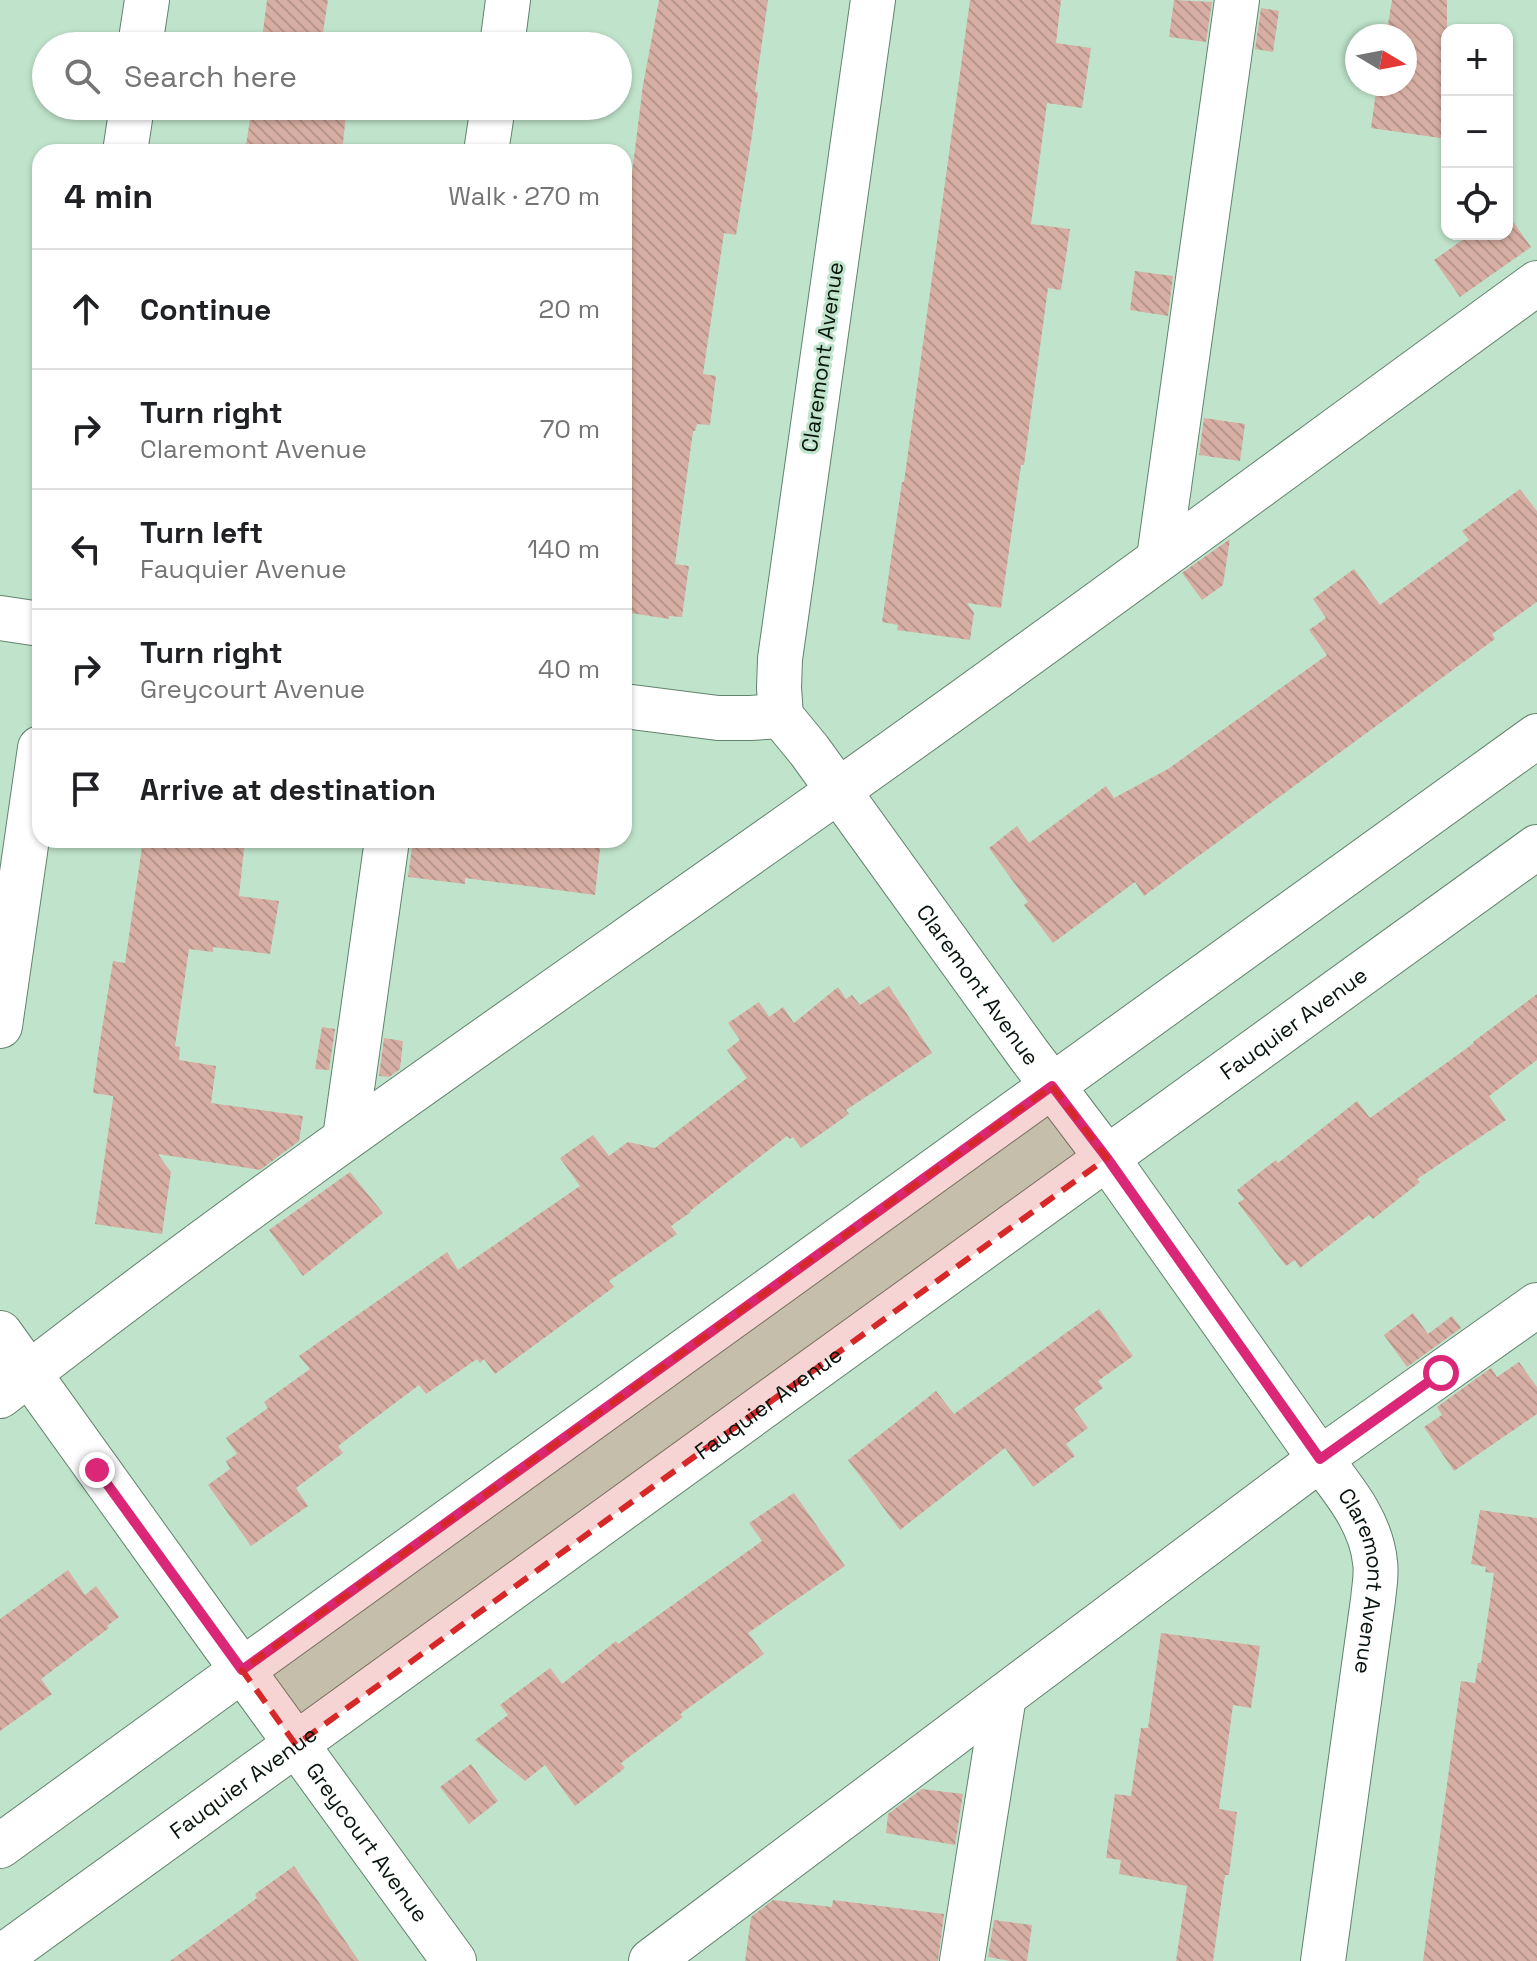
<!DOCTYPE html>
<meta charset="utf-8">
<style>
body{margin:0;font-family:"Space Grotesk",sans-serif;background:#f2f2f2;color:#202124}
.controls{position:absolute;right:24px;top:24px;display:grid;overflow:hidden;border-radius:16px;box-shadow:0 2px 6px #0004}
.controls button{width:72px;height:72px;display:grid;place-items:center;padding:0;border:0;border-bottom:2px solid #e0e0e0;background:#fff;color:#202124;font:40px sans-serif}
.compass{position:absolute;left:1345px;top:24px;width:72px;height:72px;border-radius:50%;background:#fff;box-shadow:0 2px 6px #0004;rotate:100deg}
.stop{position:absolute;width:24px;height:24px;margin:-18px;border:6px solid #db2777;border-radius:50%;background:#fff}
.stop.end{background:#db2777;border-color:#fff;box-shadow:0 2px 8px #0008}
.list{margin:0;padding:0;list-style:none}
h2{display:flex;justify-content:space-between;align-items:center;height:104px;margin:0;padding:0 32px;font-size:34px}
h2 small{font-size:26px;font-weight:400;color:#757577}
.list li{display:grid;grid-template-columns:52px 1fr auto;gap:24px;align-items:center;box-sizing:border-box;height:120px;padding:0 32px;border-top:2px solid #e0e0e0}
.list b{display:block;font-size:30px;white-space:nowrap}
.list p{margin:0;font-size:26px;white-space:nowrap;color:#757577}
.list em{font-size:26px;font-style:normal;color:#757577}
.icon{flex:none;width:44px;height:44px;fill:none;stroke:currentColor;stroke-width:2;stroke-linecap:round;stroke-linejoin:round}
.map{position:relative;flex:none;width:1537px;height:1961px;overflow:hidden}
.search{position:absolute;background:#fff;box-shadow:0 2px 6px #0004;left:32px;top:32px;width:600px;height:88px;display:flex;align-items:center;gap:20px;box-sizing:border-box;padding:0 28px;border-radius:44px;color:#757577;font-size:30px}
.panel{position:absolute;background:#fff;box-shadow:0 2px 6px #0004;left:32px;top:144px;width:600px;height:704px;border-radius:24px}
.map>svg:first-child{display:block}
.building{fill:url(#building-back-hatch)}
.lines{fill:none;stroke-linecap:round;stroke-linejoin:round}
.minor-casing{stroke:#62836d;stroke-width:46}
.minor{stroke:#fff;stroke-width:44}
.route{stroke:#db2777;stroke-width:10}
.marked{fill:#d62828;fill-opacity:0.2;stroke:#d62828;stroke-width:6;stroke-dasharray:16 10;stroke-linejoin:round}
.labels{text-anchor:middle;stroke-width:6;stroke-linejoin:round;paint-order:stroke}
.street-label{font-size:22px;fill:#08150d;stroke:#c0e4cb}
</style>
<div class="map">
<svg width="1537" height="1961" viewBox="0 0 1537 1961">
<defs>
<pattern id="building-back-hatch" width="6" height="6" patternUnits="userSpaceOnUse" patternTransform="scale(2)"><rect width="6" height="6" fill="#d7aea3"/><path d="M-1 5l2 2M0 0l6 6M5-1l2 2" fill="none" stroke="#b7958b"/></pattern>
</defs>
<rect width="100%" height="100%" fill="#c0e4cb"/>
<!-- building -->
<g class="building">
<polygon points="267,0 328,0 321,46 261,46"/>
<polygon points="659,0 768,0 755,92 758,92 751,142 736,235 724,233 703,374 716,376 710,425 697,424 695,431 693,431 675,564 689,566 682,617 669,616 669,619 624,612 624,469 631,422 624,421 624,180 631,181 643,85"/>
<polygon points="970,0 1061,0 1056,43 1091,48 1082,108 1047,103 1031,224 1070,229 1061,290 1048,288 1024,465 1021,465 1001,608 967,603 974,613 970,640 897,630 898,625 882,622 902,482 904,482"/>
<polygon points="1174,0 1212,2 1206,42 1169,37"/>
<polygon points="1392,0 1447,0 1447,139 1371,128 1377,84 1405,84 1405,36 1386,36"/>
<polygon points="1261,8 1279,11 1273,52 1255,49"/>
<polygon points="252,106 347,106 342,152 245,152"/>
<polygon points="1507,213 1531,247 1460,297 1434,260 1471,234 1507,234"/>
<polygon points="1135,271 1173,276 1168,316 1130,310"/>
<polygon points="1204,418 1245,424 1240,461 1199,455"/>
<polygon points="1520,489 1537,511 1537,602 1492,634 1495,639 1144,896 1135,882 1053,943 1024,905 1028,902 989,848 1017,826 1029,843 1106,786 1114,798 1168,769 1327,655 1309,630 1326,618 1313,599 1354,569 1380,605 1469,540 1462,531"/>
<polygon points="1230,539 1223,585 1202,600 1182,573"/>
<polygon points="143,840 245,840 239,896 279,901 270,954 213,947 213,952 189,949 175,1046 180,1047 179,1060 216,1066 211,1103 303,1116 299,1141 260,1170 158,1154 171,1172 162,1234 95,1224 113,1099 113,1096 93,1093 98,1054 113,961 125,963"/>
<polygon points="413,840 601,840 595,895 465,878 465,884 408,877"/>
<polygon points="889,986 932,1053 846,1110 849,1114 801,1148 793,1137 790,1139 787,1136 690,1211 691,1212 671,1226 677,1234 609,1281 614,1287 495,1374 484,1359 480,1363 477,1359 426,1394 419,1385 338,1446 343,1453 296,1488 308,1506 251,1546 208,1485 230,1469 226,1461 237,1454 226,1438 268,1408 264,1402 310,1369 299,1356 447,1252 458,1270 580,1186 560,1158 593,1135 609,1156 628,1142 655,1148 747,1078 727,1050 740,1040 728,1023 759,1002 769,1017 783,1007 794,1023 838,987 846,999 852,995 860,1005"/>
<polygon points="1537,994 1537,1060 1489,1096 1506,1120 1417,1179 1420,1182 1373,1219 1369,1215 1300,1268 1295,1260 1286,1266 1238,1203 1244,1199 1237,1190 1276,1160 1278,1163 1357,1101 1370,1118 1474,1043 1473,1042"/>
<polygon points="322,1027 335,1029 329,1070 315,1069"/>
<polygon points="384,1038 403,1041 400,1069 389,1077 379,1076"/>
<polygon points="350,1172 383,1213 303,1276 269,1230"/>
<polygon points="1099,1309 1133,1356 1098,1381 1103,1388 1074,1409 1088,1428 1066,1444 1075,1456 1033,1487 1005,1448 900,1530 848,1460 936,1391 954,1414"/>
<polygon points="1413,1313 1428,1334 1452,1316 1461,1328 1407,1367 1384,1335"/>
<polygon points="1519,1362 1537,1387 1537,1414 1454,1471 1424,1427 1442,1415 1437,1407 1491,1368 1497,1377"/>
<polygon points="794,1493 845,1566 748,1633 764,1654 680,1714 683,1717 621,1763 625,1768 575,1806 545,1765 525,1781 475,1740 508,1715 500,1705 550,1668 562,1684 616,1641 618,1644 762,1541 749,1523"/>
<polygon points="1480,1510 1537,1518 1537,1961 1423,1961 1461,1681 1475,1683 1478,1663 1481,1663 1494,1573 1485,1572 1486,1567 1471,1564"/>
<polygon points="68,1570 85,1595 96,1586 119,1617 107,1626 109,1628 41,1679 52,1694 0,1731 0,1619"/>
<polygon points="1161,1633 1260,1646 1251,1708 1233,1705 1219,1809 1237,1812 1229,1875 1225,1875 1213,1961 1176,1961 1187,1886 1119,1874 1121,1860 1106,1858 1115,1794 1131,1796 1141,1728 1148,1728"/>
<polygon points="471,1764 498,1801 469,1824 440,1787"/>
<polygon points="922,1789 963,1794 955,1845 886,1833 888,1814"/>
<polygon points="294,1866 359,1961 170,1961 257,1898 255,1894"/>
<polygon points="773,1900 832,1907 833,1900 944,1914 938,1961 745,1961 751,1917"/>
<polygon points="994,1920 1032,1925 1027,1961 1010,1961 988,1957"/>
</g>
<g class="lines">
<!-- minor casing -->
<g class="minor-casing">
<g id="minor">
<path id="s1" d="M873,0L780,659L779,688L781,716L809,750L1029,1055L1107,1158L1320,1459C1344,1490 1371,1522 1375,1562C1377,1574 1374,1588 1373,1600L1323,1961"/>
<polyline points="140,46 147,0"/>
<polyline points="502,46 508,0"/>
<polyline points="125,152 132,106"/>
<polyline points="486,152 493,106"/>
<polyline points="1159,558 1237,0"/>
<polyline points="0,618 40,624"/>
<polyline points="624,706 718,718 750,718 781,716"/>
<polyline points="0,1026 40,748"/>
<polyline points="345,1138 387,840"/>
<path id="s2" d="M0,1333L219,1638L454,1961"/>
<path d="M0,1396C271,1184 555,992 835,793C1071,626 1303,453 1537,283"/>
<polyline points="0,1846 216,1689 1537,736"/>
<path id="s3" d="M0,1958L1537,847"/>
<polyline points="651,1961 1320,1459 1537,1305"/>
<polyline points="962,1961 1004,1696"/>
</g>
</g>
<!-- minor -->
<use href="#minor" class="minor"/>
</g>
<g class="lines">
<!-- route -->
<polyline class="route" points="97,1470 242,1670 1052,1086 1107,1158 1320,1459 1441,1373"/>
</g>
<!-- marked area -->
<path class="marked" d="M1052,1086L1107,1158L296,1745L242,1670Z"/>
<g class="labels">
<!-- street labels -->
<g class="street-label">
<text transform="translate(822 357) rotate(-82)" y="8">Claremont Avenue</text>
<text dy="8" stroke="none"><textPath href="#s1" startOffset="1056">Claremont Avenue</textPath></text>
<text dy="8" stroke="none"><textPath href="#s3" startOffset="1596">Fauquier Avenue</textPath></text>
<text dy="8" stroke="none"><textPath href="#s3" startOffset="948">Fauquier Avenue</textPath></text>
<text dy="8" stroke="none"><textPath href="#s1" startOffset="1776">Claremont Avenue</textPath></text>
<text dy="8" stroke="none"><textPath href="#s3" startOffset="300">Fauquier Avenue</textPath></text>
<text dy="8" stroke="none"><textPath href="#s2" startOffset="628">Greycourt Avenue</textPath></text>
</g>
</g>
</svg>
<div class="controls">
<button>+</button>
<button>−</button>
<button><svg class="icon" aria-label="locate" viewBox="0 0 24 24"><circle cx="12" cy="12" r="6"/><path d="M12 2v4M12 18v4M2 12h4M18 12h4"/></svg></button>
</div>
<svg class="compass" viewBox="-18 -18 36 36"><path d="M0-13l5 13h-10z" fill="#e53935"/><path d="M0 13l5-13h-10z" fill="#757577"/></svg>
<div class="stop" style="left:1441px;top:1373px"></div>
<div class="stop end" style="left:97px;top:1470px"></div>
<div class="search"><svg class="icon" aria-label="search" viewBox="0 0 24 24"><circle cx="10" cy="10" r="6"/><path d="M15 15l6 6"/></svg>Search here</div>
<section class="panel">
<h2>4 min<small>Walk · 270 m</small></h2>
<ul class="list">
<li><svg class="icon" aria-label="ahead" viewBox="0 0 24 24"><path d="M12 20V5M6 11l6-6 6 6"/></svg><div><b>Continue</b></div><em>20 m</em></li>
<li><svg class="icon" aria-label="right" viewBox="0 0 24 24"><path d="M7 20v-9h11M14 6l5 5-5 5"/></svg><div><b>Turn right</b><p>Claremont Avenue</p></div><em>70 m</em></li>
<li><svg class="icon" aria-label="left" viewBox="0 0 24 24"><path d="M17 20v-9H6M10 6l-5 5 5 5"/></svg><div><b>Turn left</b><p>Fauquier Avenue</p></div><em>140 m</em></li>
<li><svg class="icon" aria-label="right" viewBox="0 0 24 24"><path d="M7 20v-9h11M14 6l5 5-5 5"/></svg><div><b>Turn right</b><p>Greycourt Avenue</p></div><em>40 m</em></li>
<li><svg class="icon" aria-label="arrive" viewBox="0 0 24 24"><path d="M6 21V4h12l-3 4 3 4H6"/></svg><div><b>Arrive at destination</b></div></li>
</ul>
</section>
</div>
